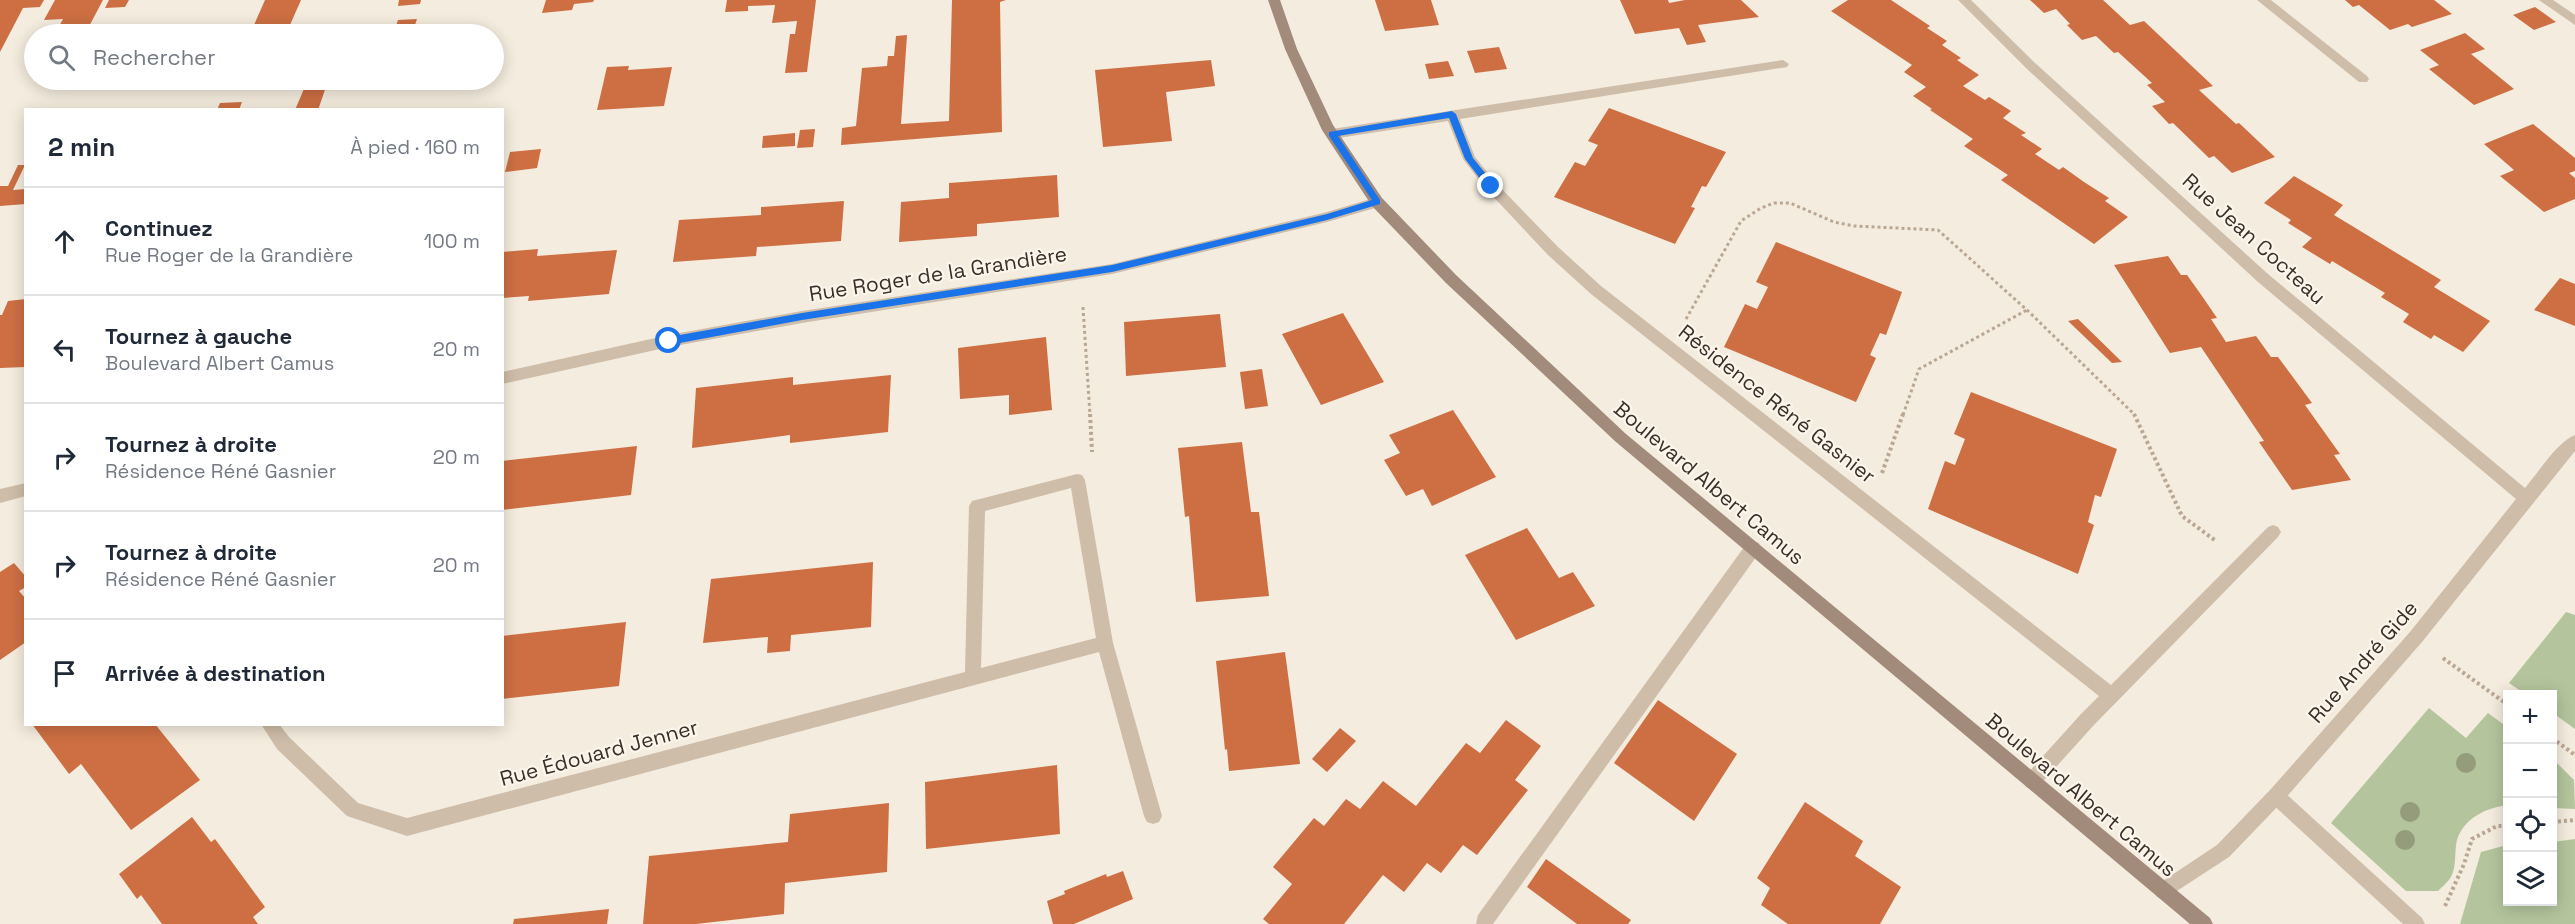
<!DOCTYPE html>
<html lang="fr">
<meta charset="utf-8">
<style>
body{margin:0;font-family:"Space Grotesk",sans-serif;background:#f2f2f3;color:#1f2937}
.controls{position:absolute;right:18px;bottom:18px;display:grid;overflow:hidden;border-radius:0px;box-shadow:0 3px 15px #0003}
.controls button{width:54px;height:54px;display:grid;place-items:center;padding:0;border:0;border-bottom:2px solid #e0e1e3;background:#fff;color:#1f2937;font:30px sans-serif}
.stop{position:absolute;width:18px;height:18px;margin:-14px;border:4px solid #1a73e8;border-radius:50%;background:#fff}
.stop.end{background:#1a73e8;border-color:#fff;box-shadow:0 2px 6px #0008}
.list{margin:0;padding:0;list-style:none}
h2{display:flex;justify-content:space-between;align-items:center;height:78px;margin:0;padding:0 24px;font-size:26px}
h2 small{font-size:20px;font-weight:400;color:#747a83}
.list li{display:grid;grid-template-columns:39px 1fr auto;gap:18px;align-items:center;box-sizing:border-box;height:108px;padding:0 24px;border-top:2px solid #e0e1e3}
.list b{display:block;font-size:22px;white-space:nowrap}
.list p{margin:0;font-size:20px;white-space:nowrap;color:#747a83}
.list em{font-size:20px;font-style:normal;color:#747a83}
.icon{flex:none;width:33px;height:33px;fill:none;stroke:currentColor;stroke-width:2;stroke-linecap:round;stroke-linejoin:round}
.map{position:relative;flex:none;width:2575px;height:924px;overflow:hidden}
.search{position:absolute;background:#fff;box-shadow:0 3px 15px #0003;left:24px;top:24px;width:480px;height:66px;display:flex;align-items:center;gap:15px;box-sizing:border-box;padding:0 21px;border-radius:33px;color:#747a83;font-size:22px}
.panel{position:absolute;background:#fff;box-shadow:0 3px 15px #0003;left:24px;top:108px;width:480px;height:618px;border-radius:0px}
.map>svg:first-child{display:block}
.green{fill:#b4c59d}
.building{fill:#cd6f43}
.lines{fill:none;stroke-linecap:round;stroke-linejoin:round}
.path-far1{stroke:#baa793;stroke-width:3;stroke-dasharray:3 3;stroke-linecap:butt}
.path{stroke:#baa793;stroke-width:4;stroke-dasharray:3 3;stroke-linecap:butt}
.lane{fill:#cebda9;fill-rule:evenodd}
.street{fill:#cebda9;fill-rule:evenodd}
.secondary{fill:#a28b7a;fill-rule:evenodd}
.tree{fill:#949c7c}
.route{fill:#1a73e8}
.labels{text-anchor:middle;stroke-width:4.5;stroke-linejoin:round;paint-order:stroke}
.street-label{font-size:21px;fill:#3a3029;stroke:#fbf5eb}
</style>
<div class="map">
<svg width="2575" height="924" viewBox="0 0 2575 924">
<rect width="100%" height="100%" fill="#f4ecde"/>
<!-- green -->
<g class="green">
<polygon points="2566,612 2575,615 2575,729 2553,713 2552,694 2525,694 2509,683"/>
<path d="M2429,708L2466,738L2488,713L2507,727V805C2486,808 2464,818 2457,840C2454,852 2457,866 2451,877C2448,882 2442,887 2438,891H2406L2331,823Z"/>
<polygon points="2553,759 2574,780 2575,809 2553,808"/>
<polygon points="2575,839 2575,924 2460,924 2481,852 2507,845 2508,902 2552,902 2553,842"/>
</g>
<!-- building -->
<g class="building">
<polygon points="0,0 44,0 40,7 23,8 0,52"/>
<polygon points="55,0 103,0 85,34 55,34 63,19 44,20"/>
<polygon points="109,0 129,0 125,7 105,8"/>
<polygon points="265,0 301,0 286,34 250,34"/>
<polygon points="399,0 421,0 420,4 398,6"/>
<polygon points="546,0 594,0 593,2 574,4 572,10 542,13"/>
<polygon points="727,0 816,0 807,72 785,73 790,34 795,34 797,21 772,23 775,5 748,6 748,11 725,12"/>
<polygon points="952,0 1006,0 1000,2 1002,132 841,145 842,128 856,126 862,68 887,66 888,56 894,56 896,36 907,35 901,124 949,121"/>
<polygon points="1375,0 1431,0 1439,25 1385,31"/>
<polygon points="1620,0 1668,0 1669,3 1685,0 1741,0 1759,17 1698,25 1706,42 1687,45 1679,28 1635,34"/>
<polygon points="1848,0 1891,0 1930,26 1927,28 1947,41 1942,45 1961,58 1957,60 1979,75 1963,86 1985,100 1989,97 2011,111 2003,118 2026,133 2021,135 2042,149 2035,154 2059,170 2063,167 2084,182 2109,198 2105,201 2128,217 2094,244 2001,180 2008,175 1964,146 1973,139 1930,110 1932,109 1913,96 1926,87 1904,72 1912,65 1831,11"/>
<polygon points="2030,0 2103,0 2130,25 2144,21 2213,86 2199,90 2236,124 2239,123 2275,157 2232,173 2214,156 2209,158 2173,123 2169,124 2152,106 2165,102 2147,85 2152,83 2118,52 2114,53 2096,36 2082,40 2067,25 2070,24 2056,9 2044,13"/>
<polygon points="2345,0 2434,0 2452,14 2412,27 2408,24 2390,30 2359,5 2353,7"/>
<polygon points="2535,7 2556,22 2534,30 2513,15"/>
<polygon points="417,19 412,34 393,34 398,20"/>
<polygon points="2465,33 2485,49 2471,54 2514,89 2474,105 2429,69 2439,65 2420,50"/>
<polygon points="1499,47 1507,69 1475,73 1467,51"/>
<polygon points="1211,60 1215,86 1166,92 1172,141 1103,147 1095,70"/>
<polygon points="1448,61 1454,76 1429,79 1425,64"/>
<polygon points="629,66 628,70 672,67 664,106 597,110 607,67"/>
<polygon points="306,84 327,84 318,110 295,110"/>
<polygon points="242,102 239,110 217,110 220,103"/>
<polygon points="1609,108 1726,152 1706,187 1702,186 1691,207 1695,208 1675,244 1554,197 1575,162 1585,166 1598,145 1588,141"/>
<polygon points="2533,124 2575,158 2575,171 2569,173 2575,178 2575,199 2544,212 2500,176 2514,170 2484,144"/>
<polygon points="815,129 813,147 797,148 800,130"/>
<polygon points="795,133 795,146 762,148 763,136"/>
<polygon points="541,149 537,168 505,172 510,152"/>
<polygon points="18,165 25,165 13,190 26,189 26,204 0,206 0,186 8,186"/>
<polygon points="1057,175 1059,217 977,224 977,236 899,242 901,202 949,198 949,183"/>
<polygon points="2294,176 2343,205 2334,215 2441,280 2434,287 2490,321 2463,352 2434,335 2431,339 2403,322 2409,314 2381,297 2385,293 2332,261 2330,264 2302,247 2312,238 2288,223 2291,220 2264,203"/>
<polygon points="844,201 841,241 757,247 756,256 673,262 679,220 761,215 761,207"/>
<polygon points="1776,242 1902,292 1886,335 1880,333 1870,355 1876,358 1856,402 1724,347 1745,304 1757,309 1768,287 1756,282"/>
<polygon points="538,249 537,256 617,250 609,294 528,301 529,296 502,298 502,252"/>
<polygon points="2168,256 2181,275 2187,275 2202,296 2217,318 2211,319 2226,342 2256,336 2271,357 2278,357 2312,403 2305,405 2340,454 2334,455 2351,480 2292,490 2259,442 2264,441 2201,347 2170,353 2114,265"/>
<polygon points="2560,278 2575,284 2575,326 2534,310"/>
<polygon points="26,299 26,367 0,368 0,315 2,315 8,301"/>
<polygon points="1343,313 1384,382 1321,405 1282,334"/>
<polygon points="1220,314 1226,367 1126,376 1124,322"/>
<polygon points="2078,319 2122,362 2112,363 2068,321"/>
<polygon points="1046,337 1052,410 1009,415 1009,395 960,399 958,348"/>
<polygon points="1262,369 1268,406 1245,409 1240,372"/>
<polygon points="891,375 888,432 790,443 790,435 692,448 696,388 793,377 793,385"/>
<polygon points="1971,392 2117,449 2101,497 2095,495 2088,522 2094,525 2078,574 1928,509 1945,461 1955,465 1965,439 1954,434"/>
<polygon points="1453,410 1496,477 1432,506 1423,489 1406,496 1384,460 1400,453 1389,435"/>
<polygon points="1242,442 1251,512 1259,512 1269,596 1196,602 1189,516 1185,517 1178,448"/>
<polygon points="637,446 631,495 502,510 502,461"/>
<polygon points="1527,528 1559,578 1573,572 1595,606 1516,640 1465,555"/>
<polygon points="873,562 871,627 791,635 790,651 767,653 768,637 703,643 711,579"/>
<polygon points="14,563 26,577 26,587 19,591 26,599 26,642 0,660 0,572"/>
<polygon points="626,622 619,686 502,699 502,636"/>
<polygon points="1285,652 1300,764 1229,771 1227,749 1225,750 1216,661"/>
<polygon points="1658,700 1737,754 1694,821 1614,763"/>
<polygon points="1506,720 1541,746 1515,780 1528,790 1477,855 1463,845 1441,873 1427,863 1404,892 1383,875 1344,924 1269,924 1263,919 1292,884 1273,867 1314,818 1324,826 1346,799 1360,809 1383,781 1416,806 1466,743 1480,753"/>
<polygon points="32,724 155,724 200,780 131,830 81,764 69,774"/>
<polygon points="1340,728 1356,741 1327,772 1312,759"/>
<polygon points="1057,765 1060,834 926,849 925,782"/>
<polygon points="1805,802 1863,841 1855,856 1901,887 1880,924 1788,924 1761,905 1770,888 1757,878"/>
<polygon points="889,803 887,872 785,883 784,914 696,924 643,924 649,856 788,842 790,814"/>
<polygon points="192,817 211,842 215,839 265,907 253,917 258,924 162,924 141,895 137,899 119,874"/>
<polygon points="1546,859 1631,920 1628,924 1577,924 1527,887"/>
<polygon points="1123,871 1133,899 1074,924 1053,924 1047,901 1065,894 1064,891 1106,874 1107,877"/>
<polygon points="609,909 607,924 513,924 514,919"/>
</g>
<g class="lines">
<!-- path-far1 -->
<g class="path-far1">
<polyline points="1083,307 1090,415"/>
<polyline points="1686,319 1741,221 1761,208 1774,203 1790,203 1834,222 1854,226 1938,230 2027,310 2135,415"/>
<polyline points="1903,415 1919,369 2027,310"/>
</g>
<!-- path -->
<g class="path">
<polyline points="1090,414 1092,452"/>
<polyline points="2134,414 2182,516 2216,541"/>
<polyline points="1882,473 1903,414"/>
<polyline points="2443,658 2508,705"/>
<polyline points="2552,738 2575,755"/>
<polyline points="2552,822 2575,820"/>
<polyline points="2445,906 2464,864 2472,839 2497,826 2508,826"/>
</g>
<!-- lane -->
<g class="lane">
<polygon points="2539,0 2553,0 2575,15 2575,25"/>
<polygon points="1783,60 1789,64 1787,67 1460,119 1475,157 1496,183 1558,247 1601,286 2111,685 2268,527 2273,525 2278,527 2281,532 2278,537 2093,726 2087,728 2081,726 2079,720 2081,714 2099,696 1591,294 1548,255 1486,189 1463,159 1448,121 1332,139 1326,134 1332,129"/>
<polygon points="1753,541 1759,543 1761,548 1759,553 1493,924 1476,924 1478,915 1747,543"/>
<polygon points="2276,788 2282,790 2422,918 2425,924 2403,924 2270,802 2267,796 2270,790"/>
</g>
<!-- street -->
<g class="street">
<path d="M1958,0H1971L2034,62L2268,274L2525,488C2537,474 2558,441 2575,435V451L2422,642L2282,802L2229,857L2163,900L2157,897L2154,891L2157,885L2217,845L2270,790L2410,632L2516,499L2258,282L2026,68Z"/>
<polygon points="2257,0 2271,0 2367,76 2369,79 2367,82 2359,82"/>
<polygon points="1377,197 1382,198 1384,202 1382,206 1327,222 1112,274 802,323 669,347 502,384 502,372 669,335 802,311 1112,264 1327,212"/>
<path d="M1077,474L1082,475L1085,480L1113,643L1162,816L1159,822L1153,824L1147,822L1144,816L1099,652L407,836L347,816L277,749L261,724H279L289,737L358,803L407,818L965,672L969,506L972,501ZM1071,488L1096,638L981,668L985,511Z"/>
<polygon points="26,483 26,496 0,503 0,489"/>
<polygon points="2087,712 2093,714 2095,720 2093,726 2038,787 2032,789 2026,787 2023,781 2026,775 2081,714"/>
</g>
<!-- secondary -->
<polygon class="secondary" points="1268,0 1280,0 1297,49 1333,125 1382,198 1456,275 1626,434 2210,918 2213,924 2190,924 1616,442 1446,283 1372,206 1322,130 1285,49"/>
</g>
<!-- trees -->
<g class="tree">
<circle cx="2466" cy="763" r="10"/>
<circle cx="2410" cy="812" r="10"/>
<circle cx="2405" cy="840" r="10"/>
</g>
<!-- route -->
<polygon class="route" points="1452,111 1456,114 1473,158 1494,184 1494,189 1488,189 1465,159 1449,118 1338,136 1380,200 1380,204 1327,220 1112,272 802,320 669,345 664,341 669,337 802,313 1112,265 1327,214 1372,200 1329,136 1329,132"/>
<g class="labels">
<!-- street labels -->
<g class="street-label">
<text transform="translate(2254 239) rotate(42)" y="7">Rue Jean Cocteau</text>
<text transform="translate(938 274) rotate(-9)" y="7">Rue Roger de la Grandière</text>
<text transform="translate(1777 404) rotate(38)" y="7">Résidence Réné Gasnier</text>
<text transform="translate(1709 483) rotate(40)" y="7">Boulevard Albert Camus</text>
<text transform="translate(2363 662) rotate(-49)" y="7">Rue André Gide</text>
<text transform="translate(599 753) rotate(-15)" y="7">Rue Édouard Jenner</text>
<text transform="translate(2081 795) rotate(40)" y="7">Boulevard Albert Camus</text>
</g>
</g>
</svg>
<div class="controls">
<button>+</button>
<button>−</button>
<button><svg class="icon" aria-label="locate" viewBox="0 0 24 24"><circle cx="12" cy="12" r="6"/><path d="M12 2v4M12 18v4M2 12h4M18 12h4"/></svg></button>
<button><svg class="icon" aria-label="layers" viewBox="0 0 24 24"><path d="M12 4l9 5-9 5-9-5zM3 14l9 5 9-5"/></svg></button>
</div>
<div class="stop" style="left:669px;top:341px"></div>
<div class="stop end" style="left:1491px;top:186px"></div>
<div class="search"><svg class="icon" aria-label="search" viewBox="0 0 24 24"><circle cx="10" cy="10" r="6"/><path d="M15 15l6 6"/></svg>Rechercher</div>
<section class="panel">
<h2>2 min<small>À pied · 160 m</small></h2>
<ul class="list">
<li><svg class="icon" aria-label="ahead" viewBox="0 0 24 24"><path d="M12 20V5M6 11l6-6 6 6"/></svg><div><b>Continuez</b><p>Rue Roger de la Grandière</p></div><em>100 m</em></li>
<li><svg class="icon" aria-label="left" viewBox="0 0 24 24"><path d="M17 20v-9H6M10 6l-5 5 5 5"/></svg><div><b>Tournez à gauche</b><p>Boulevard Albert Camus</p></div><em>20 m</em></li>
<li><svg class="icon" aria-label="right" viewBox="0 0 24 24"><path d="M7 20v-9h11M14 6l5 5-5 5"/></svg><div><b>Tournez à droite</b><p>Résidence Réné Gasnier</p></div><em>20 m</em></li>
<li><svg class="icon" aria-label="right" viewBox="0 0 24 24"><path d="M7 20v-9h11M14 6l5 5-5 5"/></svg><div><b>Tournez à droite</b><p>Résidence Réné Gasnier</p></div><em>20 m</em></li>
<li><svg class="icon" aria-label="arrive" viewBox="0 0 24 24"><path d="M6 21V4h12l-3 4 3 4H6"/></svg><div><b>Arrivée à destination</b></div></li>
</ul>
</section>
</div>
